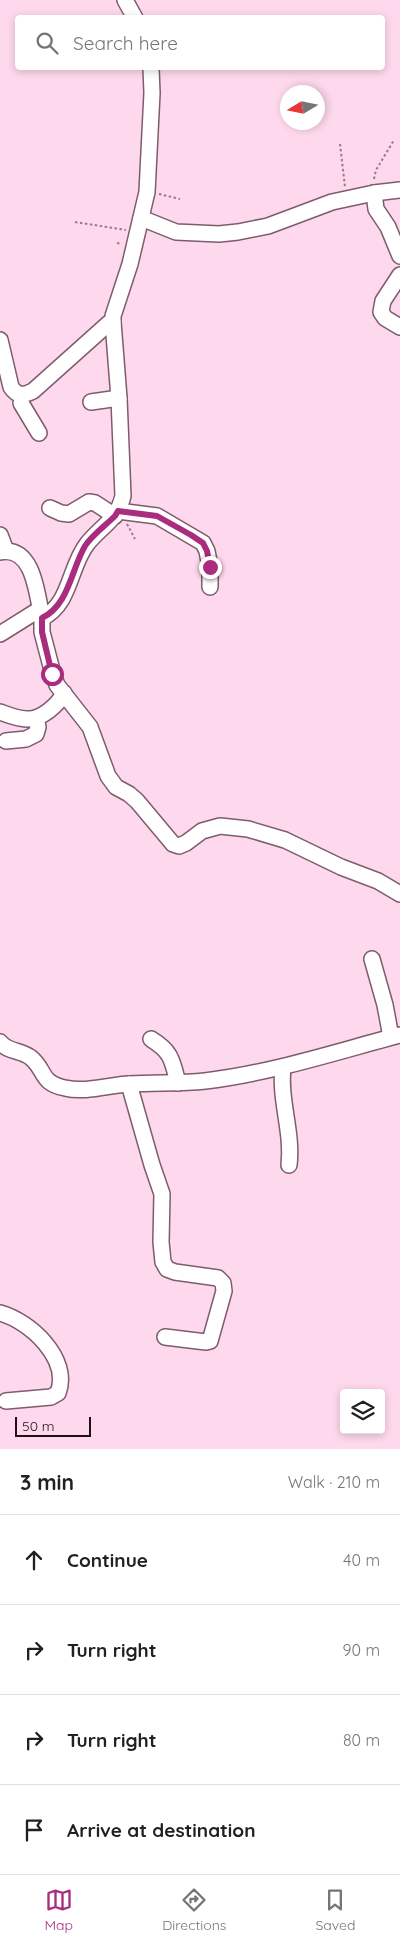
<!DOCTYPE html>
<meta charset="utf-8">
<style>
body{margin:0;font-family:Quicksand,sans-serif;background:#f2f2f2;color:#202124}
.controls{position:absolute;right:15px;bottom:15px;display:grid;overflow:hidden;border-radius:5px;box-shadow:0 2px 8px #0003}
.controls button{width:45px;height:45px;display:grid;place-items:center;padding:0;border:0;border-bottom:1px solid #e0e0e0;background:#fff;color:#202124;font:25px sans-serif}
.compass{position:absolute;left:280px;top:85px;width:45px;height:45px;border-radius:50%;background:#fff;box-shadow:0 2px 8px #0003;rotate:260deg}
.scale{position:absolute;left:15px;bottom:12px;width:76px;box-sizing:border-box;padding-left:5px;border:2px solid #1d1017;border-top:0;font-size:14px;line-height:18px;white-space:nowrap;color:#1d1017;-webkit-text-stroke:4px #fed8ec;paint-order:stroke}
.stop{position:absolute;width:15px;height:15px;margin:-11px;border:4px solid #a92c7e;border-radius:50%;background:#fff}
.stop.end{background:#a92c7e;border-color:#fff;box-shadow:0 1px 5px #0008}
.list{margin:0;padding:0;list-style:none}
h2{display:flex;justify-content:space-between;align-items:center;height:65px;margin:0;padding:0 20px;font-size:21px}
h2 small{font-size:16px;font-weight:400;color:#757577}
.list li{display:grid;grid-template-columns:32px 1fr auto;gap:15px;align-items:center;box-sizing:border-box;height:90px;padding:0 20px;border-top:1px solid #e0e0e0}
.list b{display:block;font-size:19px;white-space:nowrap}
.list em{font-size:16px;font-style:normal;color:#757577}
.icon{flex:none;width:28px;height:28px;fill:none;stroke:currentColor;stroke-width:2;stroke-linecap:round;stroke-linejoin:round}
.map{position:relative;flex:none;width:400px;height:1449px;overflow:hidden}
.search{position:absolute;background:#fff;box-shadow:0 2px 8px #0003;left:15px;right:15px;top:15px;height:55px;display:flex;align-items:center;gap:12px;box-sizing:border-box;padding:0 18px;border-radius:5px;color:#757577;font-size:19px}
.sheet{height:425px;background:#fff}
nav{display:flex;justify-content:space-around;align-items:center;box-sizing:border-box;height:70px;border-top:1px solid #e0e0e0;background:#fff;font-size:14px;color:#757577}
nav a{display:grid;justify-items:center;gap:2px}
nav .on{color:#a92c7e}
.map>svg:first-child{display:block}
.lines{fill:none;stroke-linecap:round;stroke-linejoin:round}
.minor-casing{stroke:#7d5c6e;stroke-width:18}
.path{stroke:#967b89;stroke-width:2;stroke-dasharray:2.5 2.5;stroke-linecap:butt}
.minor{stroke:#fff;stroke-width:15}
.route{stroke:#a92c7e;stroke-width:6}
</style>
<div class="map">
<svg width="400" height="1449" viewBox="0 0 400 1449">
<rect width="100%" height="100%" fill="#fed8ec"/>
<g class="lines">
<!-- minor casing -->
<g class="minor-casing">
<g id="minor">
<polyline points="125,0 135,18"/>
<polyline points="374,193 400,190"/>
<polyline points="141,218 176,232 219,234 238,232 268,226 332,202 374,193 376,209 388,227 400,256"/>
<polyline points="400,275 383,301 381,312 385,318 400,327"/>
<path d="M0,340L11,387C17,396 23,396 33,391L109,323L113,322V316L130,264L147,192L152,93L151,68"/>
<polyline points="91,402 119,398"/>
<polyline points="21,403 39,433"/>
<polyline points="50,508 61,513 69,514 89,502 95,503 115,516"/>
<polyline points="118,511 157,516 203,543 207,551 210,567 210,587"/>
<polyline points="0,535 6,551"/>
<path d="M0,552C34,545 37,595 42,618C71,604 69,567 87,544C101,526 117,521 123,496L119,398L113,322"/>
<polyline points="42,618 42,632 53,674 57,685 90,727 108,776 116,787 129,794 137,801 173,844 179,846 186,843 202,831 220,826 248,829 285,840 341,867 378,881 400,894"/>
<polyline points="0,634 40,609"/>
<path d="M0,712C8,715 18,719 27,719C41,720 58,705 64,693"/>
<polyline points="6,741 26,739 36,734 38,727 36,718"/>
<polyline points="372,959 385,1005 391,1037"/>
<path d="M151,1039C172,1052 172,1060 178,1083"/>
<path d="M0,1042C8,1052 20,1050 30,1057C46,1069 39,1083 65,1088C85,1093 109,1085 129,1084C154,1082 180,1084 205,1081C272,1073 335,1052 400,1035"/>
<path d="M283,1067C279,1100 293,1132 289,1165"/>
<polyline points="129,1084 152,1165 162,1194 161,1242 163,1262 167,1269 175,1272 218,1278 223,1283 224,1291 210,1341 206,1342 165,1337"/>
<path d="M0,1313C30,1321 71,1359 58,1393L51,1397L6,1401"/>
</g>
</g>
<!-- path -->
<g class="path">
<polyline points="340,144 345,187"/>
<polyline points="374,179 376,170 394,140"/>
<polyline points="159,194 180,199"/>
<polyline points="75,222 126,230"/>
<polyline points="117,243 122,244"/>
<polyline points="127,524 135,539"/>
</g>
<!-- minor -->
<use href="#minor" class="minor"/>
</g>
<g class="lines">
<!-- route -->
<path class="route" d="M52,674L42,632V618C69,605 71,570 85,546C92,535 106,525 115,516L118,511L157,516L191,535L203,543L207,551L210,567"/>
</g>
</svg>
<div class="controls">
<button><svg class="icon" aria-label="layers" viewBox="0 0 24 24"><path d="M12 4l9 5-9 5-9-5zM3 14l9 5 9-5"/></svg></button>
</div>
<svg class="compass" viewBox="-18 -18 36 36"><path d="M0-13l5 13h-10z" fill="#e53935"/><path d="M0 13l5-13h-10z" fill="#757577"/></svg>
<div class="scale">50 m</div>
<div class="stop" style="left:52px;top:674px"></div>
<div class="stop end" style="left:210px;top:567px"></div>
<div class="search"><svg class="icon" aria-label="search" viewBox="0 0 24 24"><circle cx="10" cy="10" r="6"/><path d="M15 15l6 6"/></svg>Search here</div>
</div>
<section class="sheet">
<h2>3 min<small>Walk · 210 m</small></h2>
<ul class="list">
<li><svg class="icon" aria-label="ahead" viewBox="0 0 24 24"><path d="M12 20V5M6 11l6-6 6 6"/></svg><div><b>Continue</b></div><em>40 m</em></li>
<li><svg class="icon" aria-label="right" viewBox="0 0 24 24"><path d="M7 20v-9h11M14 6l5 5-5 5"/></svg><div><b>Turn right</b></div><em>90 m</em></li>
<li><svg class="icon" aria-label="right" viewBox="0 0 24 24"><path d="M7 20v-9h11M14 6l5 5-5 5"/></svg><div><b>Turn right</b></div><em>80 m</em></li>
<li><svg class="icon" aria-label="arrive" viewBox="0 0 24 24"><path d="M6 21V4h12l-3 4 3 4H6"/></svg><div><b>Arrive at destination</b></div></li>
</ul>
</section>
<nav>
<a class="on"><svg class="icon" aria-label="map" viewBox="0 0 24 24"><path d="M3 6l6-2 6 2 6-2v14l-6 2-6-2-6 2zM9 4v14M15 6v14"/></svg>Map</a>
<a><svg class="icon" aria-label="directions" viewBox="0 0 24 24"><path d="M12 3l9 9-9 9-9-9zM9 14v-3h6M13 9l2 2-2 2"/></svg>Directions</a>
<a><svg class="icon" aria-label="saved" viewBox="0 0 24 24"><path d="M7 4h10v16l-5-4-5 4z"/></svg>Saved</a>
</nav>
